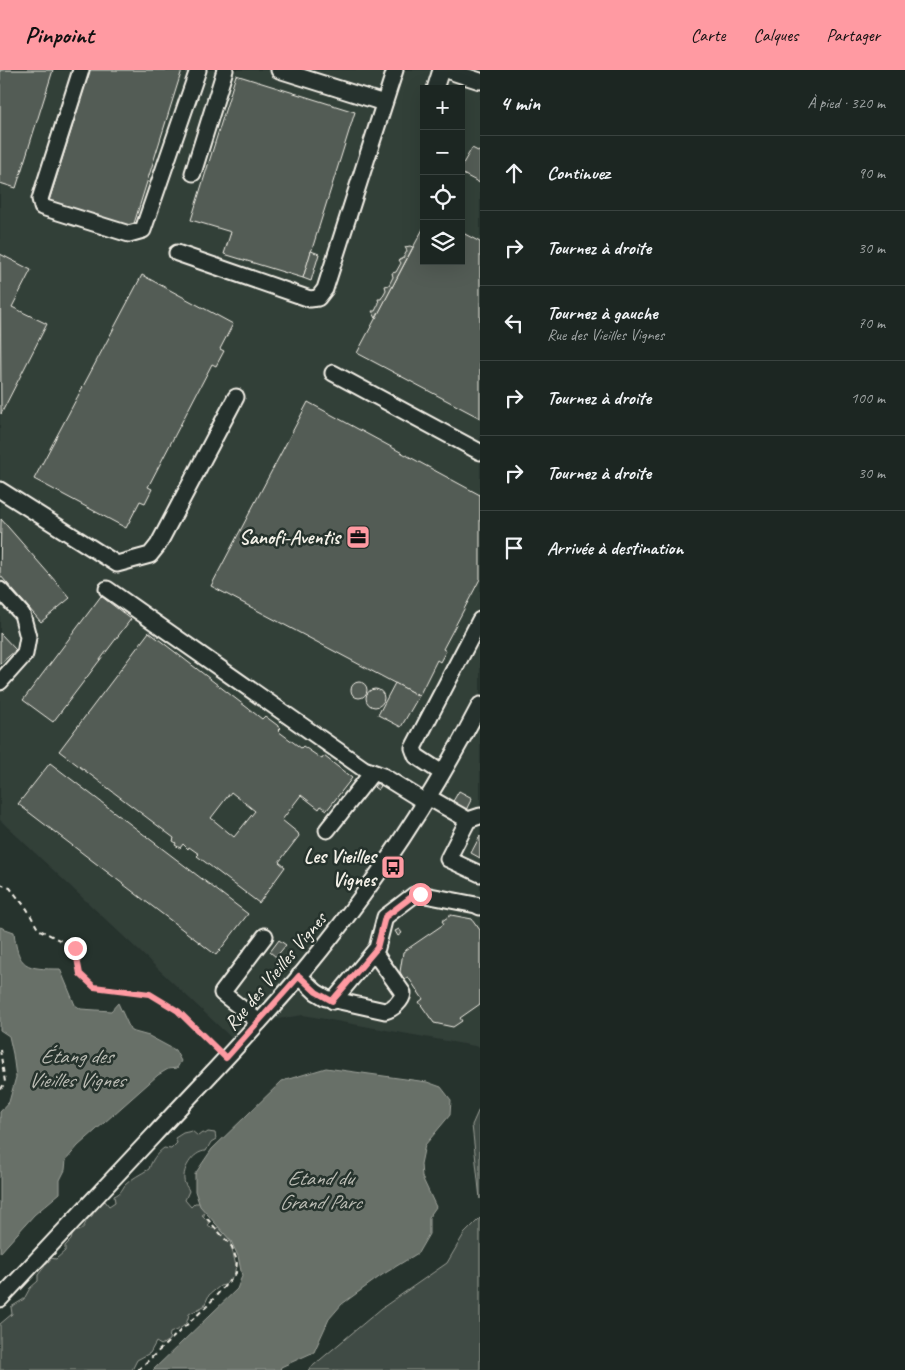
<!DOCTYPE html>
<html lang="fr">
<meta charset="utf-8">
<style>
body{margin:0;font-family:Caveat,sans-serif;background:#29322f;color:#f1f3f6}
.controls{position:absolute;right:15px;top:15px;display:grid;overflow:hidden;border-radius:0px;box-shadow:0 5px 20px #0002}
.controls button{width:45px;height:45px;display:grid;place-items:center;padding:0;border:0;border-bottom:1px solid #3a4340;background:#1c2622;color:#f1f3f6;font:25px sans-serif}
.stop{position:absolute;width:15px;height:15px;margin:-11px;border:4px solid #ff9aa2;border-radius:50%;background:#fff}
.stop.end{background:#ff9aa2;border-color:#fff;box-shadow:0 1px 5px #0008}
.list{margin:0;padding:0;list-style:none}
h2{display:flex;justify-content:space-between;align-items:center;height:65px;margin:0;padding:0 20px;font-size:21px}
h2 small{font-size:16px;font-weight:400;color:#a0a5a5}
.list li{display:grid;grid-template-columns:32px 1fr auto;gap:15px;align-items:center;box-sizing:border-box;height:75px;padding:0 20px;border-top:1px solid #3a4340}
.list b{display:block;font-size:19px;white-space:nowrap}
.list p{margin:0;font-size:16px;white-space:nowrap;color:#a0a5a5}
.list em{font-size:16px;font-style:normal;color:#a0a5a5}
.icon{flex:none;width:28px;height:28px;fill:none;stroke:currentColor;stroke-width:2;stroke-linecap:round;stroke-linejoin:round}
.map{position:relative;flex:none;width:480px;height:1300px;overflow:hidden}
header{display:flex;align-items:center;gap:30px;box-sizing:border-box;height:70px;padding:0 25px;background:#ff9aa2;color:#111}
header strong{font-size:24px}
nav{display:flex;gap:28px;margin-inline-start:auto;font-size:18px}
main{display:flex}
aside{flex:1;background:#1c2622}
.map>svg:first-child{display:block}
.built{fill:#333f39;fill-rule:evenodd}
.green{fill:#414b45;stroke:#9a9e96}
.water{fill:#676f68;stroke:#9fa39b}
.building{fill:#525c55;stroke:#f4f1e8;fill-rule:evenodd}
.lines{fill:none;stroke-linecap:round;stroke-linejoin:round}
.minor-casing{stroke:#f4f1e8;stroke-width:19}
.path{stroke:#f4f1e8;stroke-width:2;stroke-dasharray:5 4;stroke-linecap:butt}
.minor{stroke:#26332d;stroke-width:15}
.route{stroke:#ff9aa2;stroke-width:6}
.labels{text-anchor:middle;stroke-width:5;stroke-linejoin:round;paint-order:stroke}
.poi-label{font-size:20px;font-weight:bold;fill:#f4f1e8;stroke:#26332d;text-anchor:end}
.street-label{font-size:20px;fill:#f4f1e8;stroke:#26332d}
.water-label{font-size:21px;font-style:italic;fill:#bcbdb5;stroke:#26332d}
</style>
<header>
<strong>Pinpoint</strong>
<nav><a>Carte</a><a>Calques</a><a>Partager</a></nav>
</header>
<main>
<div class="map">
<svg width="480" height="1300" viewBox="0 0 480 1300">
<rect width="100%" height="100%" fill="#26332d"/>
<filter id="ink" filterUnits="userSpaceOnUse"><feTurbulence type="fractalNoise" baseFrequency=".02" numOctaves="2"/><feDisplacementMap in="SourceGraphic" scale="10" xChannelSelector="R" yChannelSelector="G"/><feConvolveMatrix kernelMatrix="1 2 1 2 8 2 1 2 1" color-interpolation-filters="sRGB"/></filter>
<g filter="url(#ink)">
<!-- built -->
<path class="built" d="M0,0H480V977L303,945L259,952L239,975L0,750ZM424,19H461V191H424Z"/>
<!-- green -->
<g class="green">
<polygon points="480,1037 480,1129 472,1055"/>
<path d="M192,1061L198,1066L202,1063L205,1064L208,1062L215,1063L216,1069L211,1072L206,1081C193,1081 180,1101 185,1114C186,1116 188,1118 189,1121L185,1130L191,1137L195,1133H204L208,1141L202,1145L208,1151L209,1157L215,1159L222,1155L228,1162L236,1196L234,1205L225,1215L220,1216L209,1225L204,1236L189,1244C187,1257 181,1258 170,1263L169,1270L161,1275L156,1272L150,1283L137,1290L132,1300H0V1254L12,1244L11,1237L24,1229L30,1218L38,1211V1205L51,1188L56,1189L65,1181V1176L71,1170L73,1162C82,1161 84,1158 87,1149L92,1146L98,1134L105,1131L109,1136L115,1132L114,1126C121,1123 121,1121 125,1115C132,1108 141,1104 149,1099C152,1090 156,1084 164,1078L171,1079L177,1073L175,1068L183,1063Z"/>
<polygon points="480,1148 480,1300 308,1300 382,1238 447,1193 464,1164"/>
</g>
<!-- water -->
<g class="water">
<path d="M0,857L14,862C18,898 26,899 60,899L75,935L81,939L111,941L118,933L131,961L149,966L175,980L181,991L177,998L168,999L158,1005L78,1076L66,1090L65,1100L60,1110V1123L34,1145L0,1183V1042L9,1032L16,1007L13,984L9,966L0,960Z"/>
<polygon points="326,998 427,1012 441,1017 451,1030 450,1045 425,1075 421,1094 422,1107 436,1137 429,1147 429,1164 418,1183 382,1205 342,1234 329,1249 314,1282 281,1297 280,1300 153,1300 237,1219 242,1206 238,1186 231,1171 200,1136 195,1121 195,1104 212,1079 282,1011"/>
</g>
<!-- building -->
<g class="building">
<polygon points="0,0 53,0 16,118 0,113"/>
<polygon points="90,0 182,0 132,160 48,134"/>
<polygon points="236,5 355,42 303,208 224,184 231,162 191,150"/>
<polygon points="472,78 480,82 480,113 461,103 461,97"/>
<polygon points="424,157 424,191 461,191 461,162 480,172 480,348 357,283"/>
<polygon points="410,176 413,177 376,248 372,241 375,241 379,233 378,229 381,229 386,220 385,216 389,215 393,207 392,203 396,202 401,193 399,190 403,188 407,181 405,177"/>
<polygon points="311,181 319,184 311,211 303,208"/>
<polygon points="0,184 31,200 12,237 47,254 1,344"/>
<polygon points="142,205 233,254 220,279 224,281 216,296 212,294 148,417 152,419 145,433 140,431 126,458 34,409"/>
<polygon points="308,332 480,425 480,509 443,579 446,581 440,592 437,590 419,626 211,516"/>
<polygon points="1,449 70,528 41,552 0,505"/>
<polygon points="101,526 131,549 53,652 23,630"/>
<path d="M149,562L262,649L265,646L281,658L278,661L301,678L303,676L322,689L324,686L352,708L327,740L321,736L319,739L301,725L282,750L298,763L299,766L279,792L285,797L259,833L205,792L197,786L199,784L189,777L188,779L183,774L180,778L175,775L176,773L173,771L174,768L59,681ZM231,722L255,741L234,767L211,748Z"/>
<polygon points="0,563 16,580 0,594"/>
<circle cx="359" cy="620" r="8"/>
<polygon points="395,613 419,626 401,657 378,645"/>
<circle cx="375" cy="628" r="9"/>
<polygon points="50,693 248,844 216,885 18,734"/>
<polygon points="377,713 381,716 378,720 374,717"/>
<polygon points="459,721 472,728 466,740 452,733"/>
<polygon points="480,766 480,788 471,783"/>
<polygon points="451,845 472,849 480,860 480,934 460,948 462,951 453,957 434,953 419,932 423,929 408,907 404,909 400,902 403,882 444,854 442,851"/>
<polygon points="399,859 402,863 398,866 395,861"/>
<polygon points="279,870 286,875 276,887 270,882"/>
</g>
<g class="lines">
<!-- minor casing -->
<g class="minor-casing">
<g id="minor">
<polyline points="81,0 40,129 42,137 129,164 143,160 198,0"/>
<polyline points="279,0 384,33"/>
<polyline points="446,0 480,11"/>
<polyline points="435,19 441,0"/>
<polyline points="193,103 225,0"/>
<polyline points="177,183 310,229 318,228 325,219 395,0"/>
<polyline points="333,303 480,382"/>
<polyline points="0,420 117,494 150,485 158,475 236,327"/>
<polyline points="107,519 364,699 383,706 425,732"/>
<polyline points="0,520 22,544 28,567 25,584 0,612"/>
<polyline points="442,703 416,686 413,678 480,550"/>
<polyline points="428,727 468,750"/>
<polyline points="480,746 468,750 448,789 480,804"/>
<polyline points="327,760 372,703"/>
<path d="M299,906L316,922L326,928L385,941C393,939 402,931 403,923L374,882"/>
<polyline points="333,931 377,878 385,847 414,825 420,824 476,835 480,837"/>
<polyline points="259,952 222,923 265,866"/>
<path d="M0,1229C51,1175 102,1120 153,1066C202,1013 252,962 299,907C369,823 430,732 480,635"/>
</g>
</g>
<!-- path -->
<g class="path">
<polyline points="0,814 10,818 27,839 38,859 75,878 79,904 94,917 150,924 178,941 217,979"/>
<polyline points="0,980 5,1012 0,1021"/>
<polyline points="138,1300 207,1236 236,1203 237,1191 232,1177 204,1145"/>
</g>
<!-- minor -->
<use href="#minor" class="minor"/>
</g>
</g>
<g class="lines" filter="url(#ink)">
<!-- route -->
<polyline class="route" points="75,878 80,904 94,917 150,924 178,941 226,988 299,906 316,922 332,931 377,878 385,847 414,825 420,824"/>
</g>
<!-- icons -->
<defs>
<g id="office-square" transform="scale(1.25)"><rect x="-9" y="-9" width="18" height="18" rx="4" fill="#ff9aa2" stroke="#26332d"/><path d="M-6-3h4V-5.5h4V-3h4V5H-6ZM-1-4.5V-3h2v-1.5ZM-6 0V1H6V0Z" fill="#111"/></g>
<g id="bus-square" transform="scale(1.25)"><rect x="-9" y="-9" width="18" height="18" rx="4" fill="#ff9aa2" stroke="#26332d"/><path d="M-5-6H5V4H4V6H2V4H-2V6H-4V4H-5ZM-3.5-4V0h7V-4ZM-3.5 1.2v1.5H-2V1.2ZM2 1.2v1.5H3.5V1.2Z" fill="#111"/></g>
</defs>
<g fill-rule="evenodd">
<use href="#office-square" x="358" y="467"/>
<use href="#bus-square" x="393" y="797"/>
</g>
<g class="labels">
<!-- poi labels -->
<g class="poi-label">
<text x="340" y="474">Sanofi-Aventis</text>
<text x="376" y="793">Les Vieilles<tspan x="376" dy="23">Vignes</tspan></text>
</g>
<!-- street labels -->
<g class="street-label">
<text transform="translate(275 901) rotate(-50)" y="7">Rue des Vieilles Vignes</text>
</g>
<!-- water labels -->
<g class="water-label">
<text x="76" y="993">Étang des<tspan x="76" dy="24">Vieilles Vignes</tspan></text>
<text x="320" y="1115">Etand du<tspan x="320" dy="24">Grand Parc</tspan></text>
</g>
</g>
</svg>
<div class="controls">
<button>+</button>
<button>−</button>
<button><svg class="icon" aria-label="locate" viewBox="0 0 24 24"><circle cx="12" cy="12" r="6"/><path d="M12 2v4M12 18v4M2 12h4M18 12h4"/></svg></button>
<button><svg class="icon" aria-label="layers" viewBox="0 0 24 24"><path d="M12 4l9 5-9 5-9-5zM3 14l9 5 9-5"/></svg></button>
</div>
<div class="stop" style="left:420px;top:824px"></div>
<div class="stop end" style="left:75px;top:878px"></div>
</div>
<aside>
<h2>4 min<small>À pied · 320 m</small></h2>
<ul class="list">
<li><svg class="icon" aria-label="ahead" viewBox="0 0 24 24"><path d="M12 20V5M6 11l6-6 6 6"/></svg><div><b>Continuez</b></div><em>90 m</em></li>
<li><svg class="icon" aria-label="right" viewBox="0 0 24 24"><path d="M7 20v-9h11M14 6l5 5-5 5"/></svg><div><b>Tournez à droite</b></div><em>30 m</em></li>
<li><svg class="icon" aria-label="left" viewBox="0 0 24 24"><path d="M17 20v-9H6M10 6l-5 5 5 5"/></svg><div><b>Tournez à gauche</b><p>Rue des Vieilles Vignes</p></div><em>70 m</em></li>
<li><svg class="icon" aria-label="right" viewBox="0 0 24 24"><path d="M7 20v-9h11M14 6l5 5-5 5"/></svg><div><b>Tournez à droite</b></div><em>100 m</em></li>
<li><svg class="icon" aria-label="right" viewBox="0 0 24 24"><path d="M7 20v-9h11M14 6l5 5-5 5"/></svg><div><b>Tournez à droite</b></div><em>30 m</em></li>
<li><svg class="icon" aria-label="arrive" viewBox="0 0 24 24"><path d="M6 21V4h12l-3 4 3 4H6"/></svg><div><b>Arrivée à destination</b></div></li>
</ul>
</aside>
</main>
